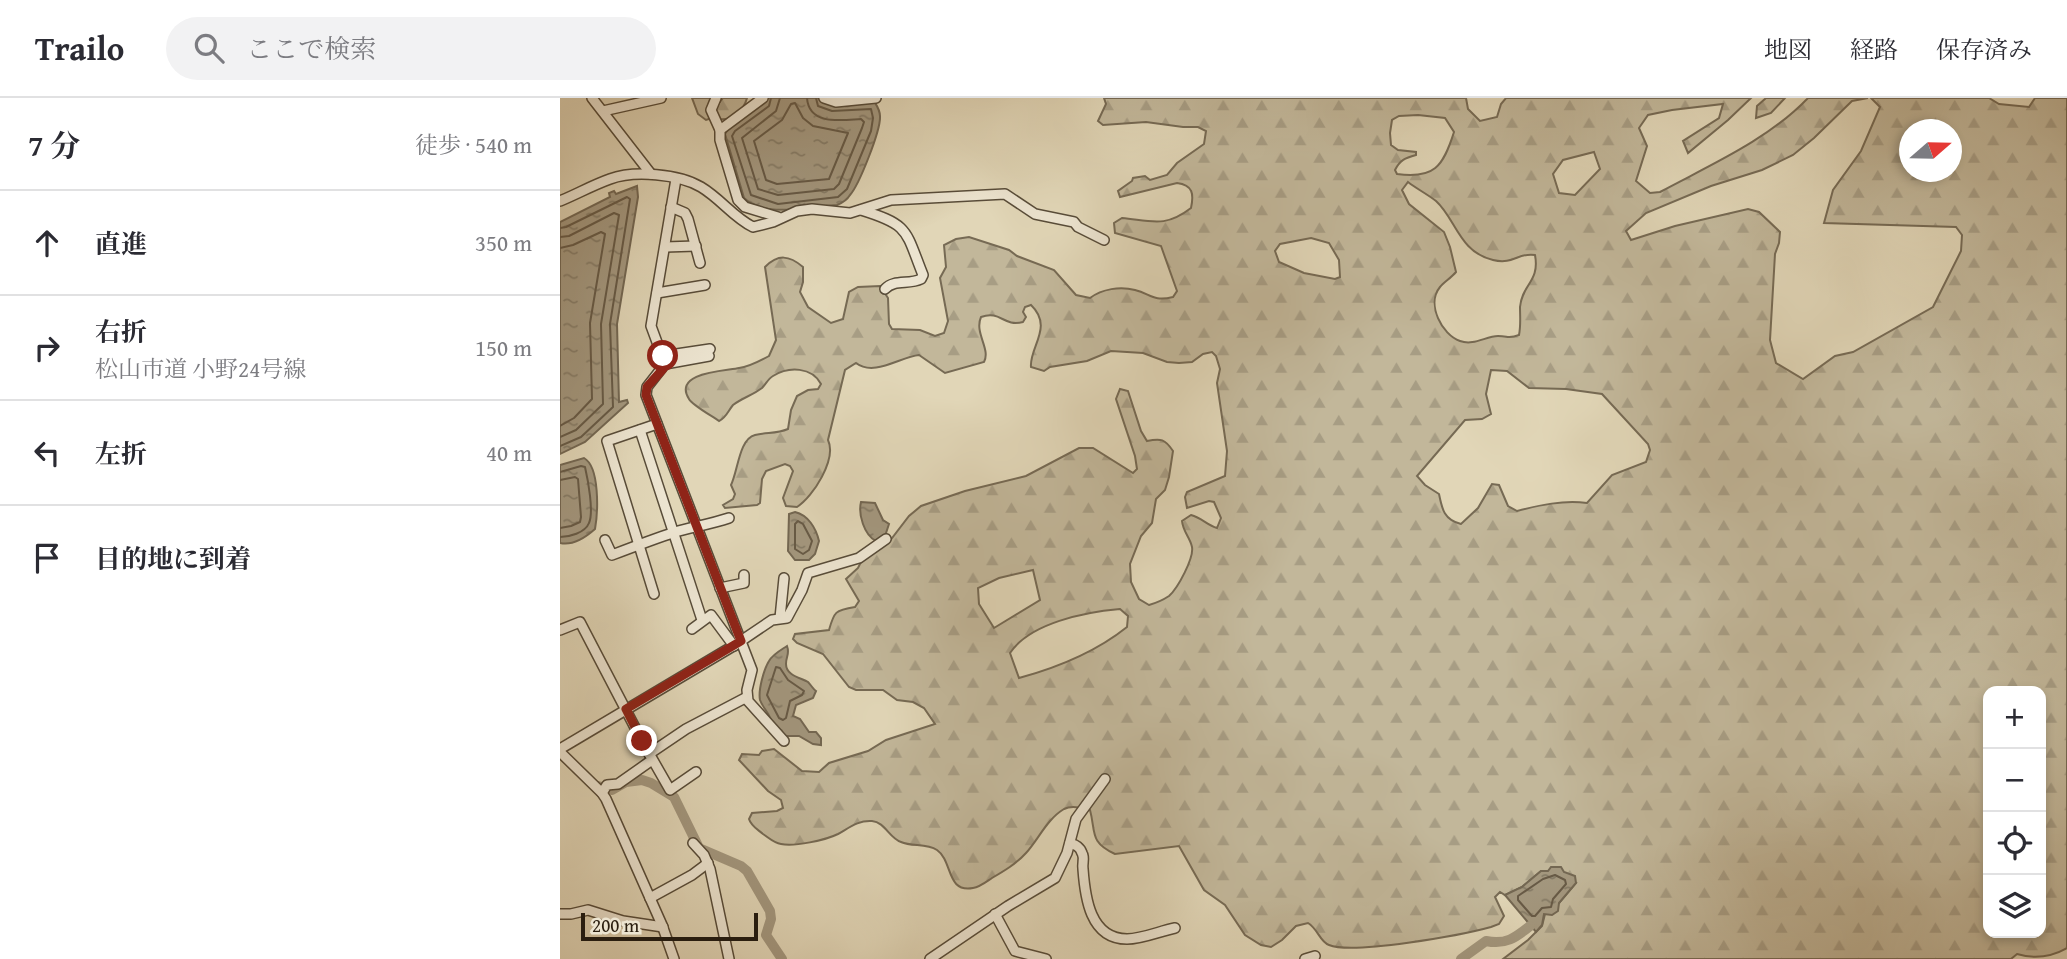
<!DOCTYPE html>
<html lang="ja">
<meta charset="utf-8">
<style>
body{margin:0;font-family:"Gentium Book Plus","Noto Serif JP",serif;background:#f2f2f3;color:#2b2b33}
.controls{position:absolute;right:21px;bottom:21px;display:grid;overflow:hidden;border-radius:14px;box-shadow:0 4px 10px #0003}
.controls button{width:63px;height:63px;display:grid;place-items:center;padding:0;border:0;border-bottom:2px solid #e1e1e2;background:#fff;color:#2b2b33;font:35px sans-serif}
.compass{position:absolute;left:1339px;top:21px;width:63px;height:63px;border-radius:50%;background:#fff;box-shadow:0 4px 10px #0003;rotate:70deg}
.scale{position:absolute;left:21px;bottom:18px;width:177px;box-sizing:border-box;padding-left:7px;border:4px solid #2b1e0f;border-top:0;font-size:19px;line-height:24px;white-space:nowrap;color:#2b1e0f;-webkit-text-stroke:5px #ece4d0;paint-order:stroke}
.stop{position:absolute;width:21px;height:21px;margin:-16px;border:5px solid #8f2418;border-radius:50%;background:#fff}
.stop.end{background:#8f2418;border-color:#fff;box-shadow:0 2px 7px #0008}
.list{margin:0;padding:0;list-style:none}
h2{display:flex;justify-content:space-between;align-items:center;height:91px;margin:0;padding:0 28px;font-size:30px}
h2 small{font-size:23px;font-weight:400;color:#7c7c81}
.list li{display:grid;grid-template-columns:46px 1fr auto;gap:21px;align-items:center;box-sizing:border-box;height:105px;padding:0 28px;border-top:2px solid #e1e1e2}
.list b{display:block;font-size:26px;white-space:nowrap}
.list p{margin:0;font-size:23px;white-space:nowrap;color:#7c7c81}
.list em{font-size:23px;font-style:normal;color:#7c7c81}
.icon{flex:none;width:38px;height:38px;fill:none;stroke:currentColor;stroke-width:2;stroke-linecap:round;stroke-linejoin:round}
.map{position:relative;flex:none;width:1507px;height:861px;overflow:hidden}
header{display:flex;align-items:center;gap:42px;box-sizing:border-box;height:98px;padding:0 35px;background:#fff;border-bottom:2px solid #e1e1e2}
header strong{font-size:33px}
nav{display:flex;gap:38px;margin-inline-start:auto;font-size:24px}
.search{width:490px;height:63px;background:#f2f2f3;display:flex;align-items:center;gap:18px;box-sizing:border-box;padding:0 24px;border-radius:38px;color:#7c7c81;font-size:26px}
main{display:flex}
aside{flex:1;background:#fff}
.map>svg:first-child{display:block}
.forest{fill:url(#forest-firs);stroke:#766a54;stroke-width:2;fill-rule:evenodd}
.water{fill:url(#water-ripples);stroke:#736752;stroke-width:2}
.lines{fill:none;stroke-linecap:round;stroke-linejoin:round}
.shore{stroke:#675a46;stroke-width:2}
.river{stroke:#a3977e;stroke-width:10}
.minor-casing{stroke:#584c39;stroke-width:12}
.minor{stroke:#ece4d0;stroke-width:9}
.route{stroke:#8f2418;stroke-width:9}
</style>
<header>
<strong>Trailo</strong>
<div class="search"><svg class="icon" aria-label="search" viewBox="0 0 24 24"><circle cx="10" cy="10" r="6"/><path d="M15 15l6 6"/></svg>ここで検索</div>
<nav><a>地図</a><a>経路</a><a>保存済み</a></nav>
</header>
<main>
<aside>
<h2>7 分<small>徒歩 · 540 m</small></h2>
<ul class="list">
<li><svg class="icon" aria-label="ahead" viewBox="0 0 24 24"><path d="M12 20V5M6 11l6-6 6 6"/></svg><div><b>直進</b></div><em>350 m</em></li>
<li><svg class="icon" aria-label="right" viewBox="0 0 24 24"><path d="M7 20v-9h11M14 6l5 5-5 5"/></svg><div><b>右折</b><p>松山市道 小野24号線</p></div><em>150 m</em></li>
<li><svg class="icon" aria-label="left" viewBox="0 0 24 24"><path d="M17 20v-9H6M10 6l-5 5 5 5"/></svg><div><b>左折</b></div><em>40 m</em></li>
<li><svg class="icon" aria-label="arrive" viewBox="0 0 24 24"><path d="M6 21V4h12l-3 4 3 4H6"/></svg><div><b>目的地に到着</b></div></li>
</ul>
</aside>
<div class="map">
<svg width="1507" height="861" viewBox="0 0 1507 861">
<defs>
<pattern id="forest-firs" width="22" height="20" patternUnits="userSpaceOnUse" patternTransform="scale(1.75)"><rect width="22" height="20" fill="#c2b79a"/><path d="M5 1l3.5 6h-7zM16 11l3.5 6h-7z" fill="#a79d84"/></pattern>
<pattern id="water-ripples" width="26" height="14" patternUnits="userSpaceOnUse" patternTransform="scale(1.75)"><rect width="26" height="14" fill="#a3977e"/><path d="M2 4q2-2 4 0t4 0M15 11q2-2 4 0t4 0" fill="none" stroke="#857b66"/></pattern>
</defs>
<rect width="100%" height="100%" fill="#e1d6b7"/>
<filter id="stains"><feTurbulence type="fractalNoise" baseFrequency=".00286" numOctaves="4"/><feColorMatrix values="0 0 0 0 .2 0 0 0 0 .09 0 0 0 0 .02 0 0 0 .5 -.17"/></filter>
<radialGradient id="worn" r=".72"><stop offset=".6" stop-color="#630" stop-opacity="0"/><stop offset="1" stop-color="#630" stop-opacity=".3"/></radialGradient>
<!-- forest -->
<g class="forest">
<polygon points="132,0 150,0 149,21 146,22 138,16"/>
<path d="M163,0H187C184,12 172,23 159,21L154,12Z"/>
<path d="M544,0H906L908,11L920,23L937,19L941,6L946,0H1191L1168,22L1128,55L1123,43L1159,20L1163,6L1112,12L1088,17L1079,30L1087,48L1076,83L1090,95L1100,94C1150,67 1208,42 1248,0H1308L1292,3L1254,40L1233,57L1202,72L1151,88L1086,115L1066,133L1071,142L1115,128L1188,111L1199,114L1220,134L1219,145L1215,156L1210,242L1216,265L1243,281L1275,258L1293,254L1373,209L1401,153L1402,137L1396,129L1264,125L1273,92L1301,53L1320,9L1311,0H1429L1439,6L1469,9L1475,0H1507V850C1491,859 1474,861 1457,856L1451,861H943L968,842L982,828L985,816L999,805L1016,785L988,774L981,773L962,789L945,797L940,794L935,799L944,818L939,826L931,829C902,837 793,857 769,847C760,844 758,831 748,825L736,828L722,842L711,849L701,847L685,837L665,807L644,792L619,748L555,756C529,744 536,734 530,712C522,710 512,707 504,711C487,721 478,742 466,755C456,766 444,773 432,780C426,784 420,789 413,790C386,795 393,763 377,752C366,745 352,749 341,744C329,740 325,724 312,723C298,722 289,730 278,736C266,742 234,749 221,746C214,745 209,740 203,736C197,731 191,728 189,721L192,715L217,713L223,710L221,702L208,693L179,662L182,656L199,657L202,653L214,651L242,673L259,674L269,665L308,653L326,642L375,626L364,610L353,604L337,602L323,592H296L289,589L263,556L237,545L233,541L235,536L269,532C274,514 275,512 295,509L299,503L286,481L298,470L302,462L329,444L349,418L361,408L405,393L466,378L519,350H533L573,375L577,371L575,358L556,301L560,291L568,293L581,333L587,343C601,340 605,341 613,353L609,379L605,392L596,401L592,425L581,438L570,466L571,484L579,501L589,507C596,505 603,502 609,498C618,490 634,460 632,449C630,439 623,434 622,423L631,417C642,420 647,427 657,430L661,420L654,404L649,403L627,410L625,399L627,394L665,378L667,353L657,285L660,271L656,258L652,254L643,256L632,264L619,265L607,264L583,255L551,253L527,263L490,269L484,273L471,269C469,249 494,229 471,207L465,209L463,214L466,219L463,224C443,229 441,212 421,219C414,235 431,251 424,264L385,275L359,257C340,259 314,279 296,265L285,272L268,342C277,361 253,399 237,409L226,408L223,400L233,373L230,368L225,366L206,373L202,381L200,405L197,407L165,410L163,407L173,401L175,396L171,387C178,373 179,341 195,337C207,334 216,336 228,331L231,312L237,298L248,292L258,291L261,286C252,269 229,268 213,278C208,281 206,286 202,290C193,297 182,300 173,307C168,313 166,320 159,323C152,318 132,307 129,301C112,274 166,273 179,270C189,269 200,263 209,258L216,242L205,169C218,156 229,157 243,169V184L240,194L248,209L271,225L283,221L289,194L298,189L320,188L328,200L329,226L332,231L360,232L375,238L384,235L388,223L380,180L386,169L384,147L396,141L409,139L449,152L457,158L494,172L516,197L530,200C542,191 560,188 575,192C591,196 593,204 613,199L617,193L601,148L555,135L554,125L562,120C592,123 605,130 631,110C634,96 633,87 617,85L560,99L558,93L572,83L573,80L585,78L590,82L607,77L617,65L644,46L646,33L638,29H623L586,24L543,27L538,23L546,6ZM858,17L885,20L894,34C883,69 874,81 837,76L835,72C840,62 845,60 856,57V54L838,52L831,47L830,35L832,22L839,18ZM1350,32H1392V74H1350ZM1034,54L1040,71L1015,97L999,95L993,76L1003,62ZM848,84C857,91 867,96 876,103C896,121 899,154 933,162C954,167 958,154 975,157C980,184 962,186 960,209C960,219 961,227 959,237C948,241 949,238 938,238C926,238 914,248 900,243C882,237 866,206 880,189C884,184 891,180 896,174L890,149L884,134L849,106L842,92ZM751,140L769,145L779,162L780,179L775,181L744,175L719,164L715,153L720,146ZM931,272L947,273L969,290L1006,291L1042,296L1088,346L1090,352L1086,364L1052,377L1027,405C1003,402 980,407 957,413L948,408L939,387L932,386L918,410L901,426C884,422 882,411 879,396L865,387L857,378L905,322L922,321L931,316L926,296ZM473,472L480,502L434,530L419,506L418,490L439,480ZM560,511L568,518L567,529C537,553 496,570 459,580L450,555C470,525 525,514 560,511ZM1428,593H1481V835H1428Z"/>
<polygon points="1206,0 1225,0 1211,15 1196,20 1197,8"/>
</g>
<!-- water -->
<g class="water">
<path d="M208,0H258L267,5L314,3C317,8 320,12 320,18C321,32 299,87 290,97C287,102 282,105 277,107C250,108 205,121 184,100L165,36L171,27Z"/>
<polygon points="77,88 78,99 57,226 59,304 67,302 68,305 25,344 0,356 0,124 50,99 49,95 54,93 56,96"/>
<path d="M24,360C40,369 38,414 35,431C26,439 13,448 0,445V367Z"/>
<path d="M301,404L315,405L323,422L329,426L325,438L316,443C304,437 298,416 301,404Z"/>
<path d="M235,414C248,417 256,430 259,443L255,456L249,462H235L228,453L229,416Z"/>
<path d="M227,548C230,556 226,558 226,566C226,578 242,580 248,584C251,587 253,591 256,593L253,600L236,607L233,618L240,621L249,634H256L261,640V647L253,646L239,638H225L212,627C212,617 203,611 200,602C198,592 204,571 209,563C213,556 221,552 227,548Z"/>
<polygon points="991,769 1001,769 1004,774 1015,778 1016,785 999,805 998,813 992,817 984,816 982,827 976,834 945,797 962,789 981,773 988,773"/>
</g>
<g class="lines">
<!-- shore -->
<g class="shore">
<polyline points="211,0 209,8 175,33 172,38 191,97 218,106 278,99 287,91 311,33 313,20 311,11 272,13 258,8 256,0"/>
<path d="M220,0L216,13L182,40L198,91L218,97L274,91L279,86L302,30L304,24L301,21C282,22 249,28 247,0"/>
<polygon points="235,5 243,20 253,28 288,35 269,81 217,86 206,82 194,43 222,22 231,6"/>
<polyline points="0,130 6,129 67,99 70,101 50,226 53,309 21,339 0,348"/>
<polyline points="0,139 9,138 54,115 59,117 41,226 43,306 16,332 0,339"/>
<polyline points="0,150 13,147 41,134 45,136 30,225 32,301 14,320 0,328"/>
<path d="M0,374L21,368L25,369C28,382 34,414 29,425C25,435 9,439 0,439"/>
<polyline points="0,382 15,379 18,381 21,419 20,424 11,428 0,430"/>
<polygon points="238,423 243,426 252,443 249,452 243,456 235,451 235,426"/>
<polygon points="216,569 220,570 228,582 244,593 242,597 230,603 226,620 223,622 219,620 207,597"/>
<polygon points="995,777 1005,782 1006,786 993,801 991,809 982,810 975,818 972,818 958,802 958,798 983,781"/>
</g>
<!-- river -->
<g class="river">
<polyline points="38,688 52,692 66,684 82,682 91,685 114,699 139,750 181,768 187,773 210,813 211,821 206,837 222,861"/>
<path d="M901,861L926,843C946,847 955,840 970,828"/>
</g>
<!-- minor casing -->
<g class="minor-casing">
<g id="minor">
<polyline points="32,0 91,76"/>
<polyline points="156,0 151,12 160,32"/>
<polyline points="203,0 160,32 160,42 178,102 185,109 218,119"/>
<polyline points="264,0 276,4 316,0"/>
<polyline points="43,13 101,0"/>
<polyline points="116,81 91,228 105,266 87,289 86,297 192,572 187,592 188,603 224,643"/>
<path d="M0,103C17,96 33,87 50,81C74,72 119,76 141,89C161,101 173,119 193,129L213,124L237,113L252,111L290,115L331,102L445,96L475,116L514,124L518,129L544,142"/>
<polyline points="111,109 125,115 128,121 140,165"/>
<path d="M301,112C350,127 345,132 363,177L361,181C349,187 334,181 325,191"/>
<polyline points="105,149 136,148"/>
<polyline points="97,195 145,187"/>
<polyline points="103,258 150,251"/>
<polyline points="105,266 149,258"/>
<polyline points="80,332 142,522"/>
<path d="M45,442L52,457C73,449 94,441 115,434C133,429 151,426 169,420"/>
<polyline points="160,490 184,485 184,477"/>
<polyline points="94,496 47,343 97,326"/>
<polyline points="220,520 224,480"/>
<polyline points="132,531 151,517 174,548"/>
<polyline points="0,532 20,524 82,643 110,692 136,674"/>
<polyline points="0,651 175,547 212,522 227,520 242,492 248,475 299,460 326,441"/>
<polyline points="0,654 42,695 46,701 102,827 114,861"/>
<polyline points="89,656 126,631 187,599"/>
<polyline points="42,695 47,687 58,686 92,662"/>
<polyline points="133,745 144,757 150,771 169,861"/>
<path d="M510,745C516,747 520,749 522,755C525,760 522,765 523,771C525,799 530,841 567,841C582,841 600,833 615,830"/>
<polyline points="90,800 132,777 148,765"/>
<polyline points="0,816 11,816 28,812 63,823 103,829"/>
<polyline points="435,816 455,853 486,861"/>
<polyline points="370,861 448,808 495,780 507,755 516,721 545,681"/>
<polyline points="745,861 755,858"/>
</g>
</g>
<!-- minor -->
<use href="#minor" class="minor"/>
</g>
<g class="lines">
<!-- route -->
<polyline class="route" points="82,643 66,611 181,543 86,297 87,289 103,271 103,258"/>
</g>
<rect width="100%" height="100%" filter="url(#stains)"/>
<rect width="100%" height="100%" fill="url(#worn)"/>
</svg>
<div class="controls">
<button>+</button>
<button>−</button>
<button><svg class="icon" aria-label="locate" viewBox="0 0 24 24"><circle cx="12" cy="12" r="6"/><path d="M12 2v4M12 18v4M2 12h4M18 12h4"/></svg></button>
<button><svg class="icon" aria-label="layers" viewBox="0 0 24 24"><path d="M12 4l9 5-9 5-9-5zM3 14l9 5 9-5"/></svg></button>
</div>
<svg class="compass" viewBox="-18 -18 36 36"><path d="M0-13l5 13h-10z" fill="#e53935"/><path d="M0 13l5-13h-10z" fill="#7c7c81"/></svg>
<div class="scale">200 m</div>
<div class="stop" style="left:103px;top:258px"></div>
<div class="stop end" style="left:82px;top:643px"></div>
</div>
</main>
